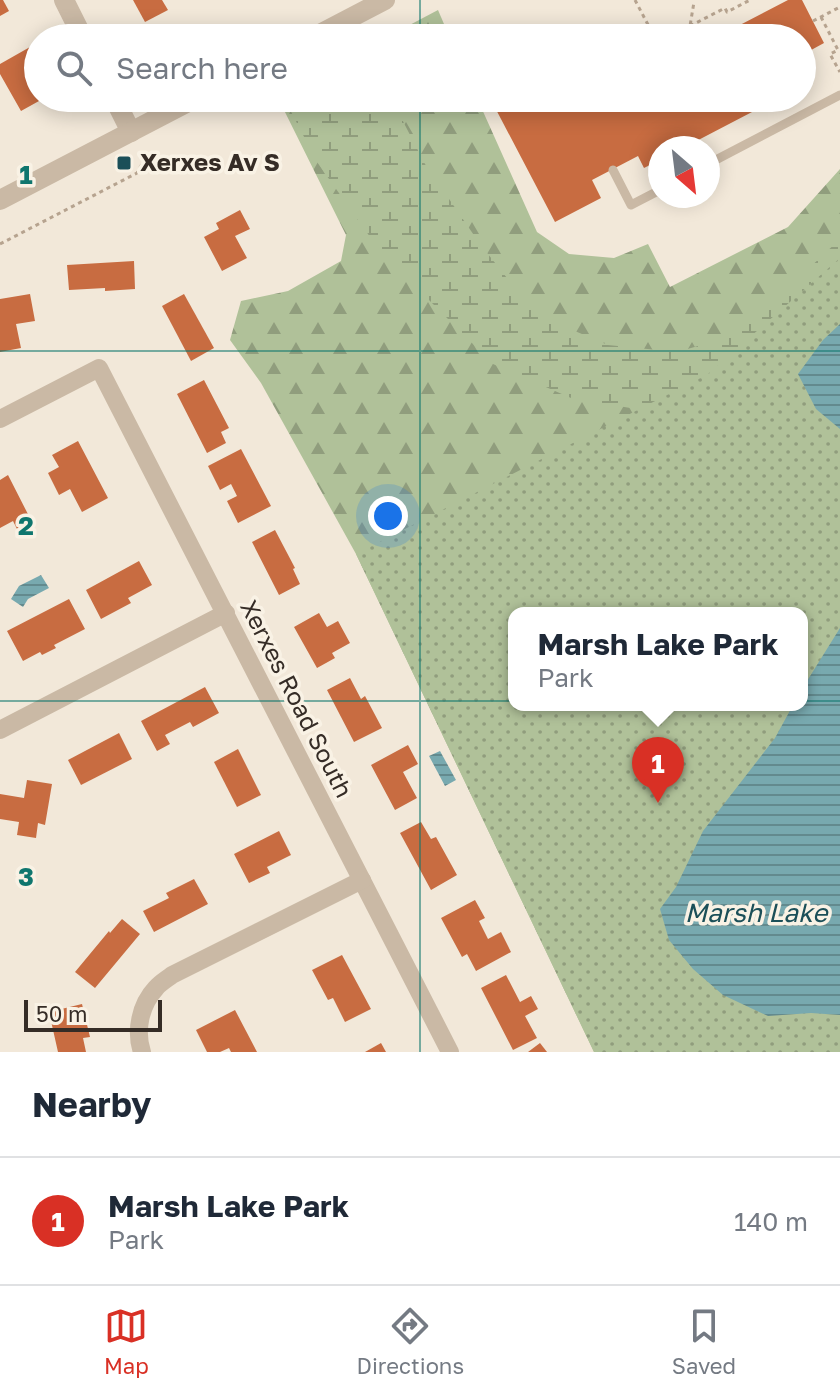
<!DOCTYPE html>
<style>
body{margin:0;font-family:"Golos Text",sans-serif;background:#f6f6f7;color:#1f2937}
.compass{position:absolute;left:648px;top:136px;width:72px;height:72px;border-radius:50%;background:#fff;box-shadow:0 4px 20px #0003;rotate:152deg}
.scale{position:absolute;left:24px;bottom:20px;width:138px;box-sizing:border-box;padding-left:8px;border:4px solid #352c26;border-top:0;font-size:22px;line-height:28px;white-space:nowrap;color:#352c26;-webkit-text-stroke:6px #f9f2e5;paint-order:stroke}
.you{position:absolute;left:388px;top:516px;width:28px;height:28px;margin:-20px;border:6px solid #fff;border-radius:50%;background:#1a73e8;box-shadow:0 0 0 12px #1a73e833}
.badge{display:grid;place-items:center;width:52px;height:52px;border-radius:50%;background:#d93025;color:#fff;font-size:26px;font-weight:700}
.pin{position:absolute;translate:-50% -66px;filter:drop-shadow(0 2px 4px #0008)}
.pin::after{content:'';position:absolute;top:42px;width:28px;height:24px;background:inherit;clip-path:polygon(0 0,100% 0,50% 100%)}
.popup{position:absolute;left:508px;top:607px;width:300px;height:104px;box-sizing:border-box;display:grid;place-content:center;border-radius:16px;background:#fff;filter:drop-shadow(0 2px 6px #0005);font-size:26px;white-space:nowrap;color:#747a83}
.popup b{font-size:30px;color:#1f2937}
.popup::after{content:'';position:absolute;left:50%;top:100%;margin-left:-16px;border:16px solid transparent;border-top-color:#fff}
.list{margin:0;padding:0;list-style:none}
h2{display:flex;justify-content:space-between;align-items:center;height:104px;margin:0;padding:0 32px;font-size:34px}
h2 small{font-size:26px;font-weight:400;color:#747a83}
.list li{display:grid;grid-template-columns:52px 1fr auto;gap:24px;align-items:center;box-sizing:border-box;height:128px;padding:0 32px;border-top:2px solid #e0e1e3}
.list b{display:block;font-size:30px;white-space:nowrap}
.list p{margin:0;font-size:26px;white-space:nowrap;color:#747a83}
.list em{font-size:26px;font-style:normal;color:#747a83}
.icon{flex:none;width:44px;height:44px;fill:none;stroke:currentColor;stroke-width:2;stroke-linecap:round;stroke-linejoin:round}
.map{position:relative;flex:none;width:840px;height:1052px;overflow:hidden}
.search{position:absolute;background:#fff;box-shadow:0 4px 20px #0003;left:24px;right:24px;top:24px;height:88px;display:flex;align-items:center;gap:20px;box-sizing:border-box;padding:0 28px;border-radius:44px;color:#747a83;font-size:30px}
.sheet{height:232px;background:#fff}
nav{display:flex;justify-content:space-around;align-items:center;box-sizing:border-box;height:112px;border-top:2px solid #e0e1e3;background:#fff;font-size:22px;color:#747a83}
nav a{display:grid;justify-items:center;gap:4px}
nav .on{color:#d93025}
.map>svg:first-child{display:block}
.forest{fill:url(#forest-firs)}
.wetland{fill:url(#wetland-marsh)}
.park{fill:url(#park-dots);fill-rule:evenodd}
.water{fill:url(#water-rules)}
.building{fill:#c86c41}
.lines{fill:none;stroke-linecap:round;stroke-linejoin:round}
.path{stroke:#b6a38f;stroke-width:3;stroke-dasharray:4 4;stroke-linecap:butt}
.service{stroke:#cab9a5;stroke-width:9}
.minor{stroke:#cab9a5;stroke-width:18}
.tertiary{stroke:#cab9a5;stroke-width:20}
.grid{fill:none;stroke:#0f766e;stroke-width:2;stroke-opacity:0.55}
.poi-dot{fill:#1b4f58;stroke:#f9f2e5;stroke-width:3}
.labels{text-anchor:middle;stroke-width:7;stroke-linejoin:round;paint-order:stroke}
.poi-label{font-size:24px;font-weight:bold;fill:#352c26;stroke:#f9f2e5;text-anchor:start}
.street-label{font-size:24px;fill:#352c26;stroke:#f9f2e5}
.water-label{font-size:26px;font-style:italic;fill:#1b4f58;stroke:#f9f2e5}
.grid-label{font-size:26px;text-anchor:middle;font-weight:bold;fill:#0f766e;stroke:#f9f2e5;stroke-width:7;stroke-linejoin:round;paint-order:stroke}
</style>
<div class="map">
<svg width="840" height="1052" viewBox="0 0 840 1052">
<defs>
<pattern id="forest-firs" width="22" height="20" patternUnits="userSpaceOnUse" patternTransform="scale(2)"><rect width="22" height="20" fill="#b0c199"/><path d="M5 1l3.5 6h-7zM16 11l3.5 6h-7z" fill="#909d7d"/></pattern>
<pattern id="wetland-marsh" width="20" height="14" patternUnits="userSpaceOnUse" patternTransform="scale(2)"><rect width="20" height="14" fill="#b0c199"/><path d="M1 5h8M5 5V1M11 12h8M15 12V8" fill="none" stroke="#909d7d"/></pattern>
<pattern id="park-dots" width="8" height="8" patternUnits="userSpaceOnUse" patternTransform="scale(2)"><rect width="8" height="8" fill="#b0c199"/><path d="M2 2h.1M6 6h.1" fill="none" stroke="#909d7d" stroke-width="1.8" stroke-linecap="round"/></pattern>
<pattern id="water-rules" width="6" height="5" patternUnits="userSpaceOnUse" patternTransform="scale(2)"><rect width="6" height="5" fill="#78a9af"/><path d="M0 2.5h6" fill="none" stroke="#638a8e"/></pattern>
</defs>
<rect width="100%" height="100%" fill="#f2e8d9"/>
<!-- forest -->
<g class="forest">
<polygon points="438,10 450,38 385,38"/>
<polygon points="278,98 477,98 537,232 569,254 614,258 648,244 670,287 788,227 840,169 840,324 802,613 514,613 514,705 840,1052 594,1052 356,554 261,383 230,340 241,301 288,291 341,261 346,235"/>
</g>
<!-- wetland -->
<polygon class="wetland" points="284,98 391,98 425,164 480,244 526,302 563,326 608,345 677,352 712,342 770,305 840,239 840,324 654,412 571,398 493,364 380,251 317,162"/>
<!-- park -->
<path class="park" d="M840,258V1052H594L356,554L708,374ZM514,613H802V705H514Z"/>
<!-- water -->
<g class="water">
<polygon points="840,324 840,429 816,409 798,374 823,340"/>
<polygon points="41,575 49,588 28,599 23,607 11,599 19,586"/>
<polygon points="840,628 840,1015 811,1013 768,1016 723,995 693,969 669,940 660,909 676,887 703,831 775,738 793,705 802,705 802,689"/>
<polygon points="440,751 456,780 445,786 429,756"/>
</g>
<!-- building -->
<g class="building">
<polygon points="0,0 3,0 9,11 0,16"/>
<polygon points="133,0 162,0 168,10 145,22"/>
<polygon points="788,0 802,0 824,43 802,55 802,38 744,38 738,26"/>
<polygon points="625,27 631,38 604,38"/>
<polygon points="30,47 38,61 38,77 29,82 39,101 21,111 0,74 0,64"/>
<polygon points="490,98 550,98 553,104 565,98 779,98 683,148 660,148 660,160 644,168 638,156 592,180 601,198 555,222"/>
<polygon points="240,210 250,229 235,236 247,258 222,271 204,237 219,229 216,223"/>
<polygon points="134,261 135,289 105,291 105,288 69,290 67,265"/>
<polygon points="30,294 35,321 16,324 21,348 0,352 0,299"/>
<polygon points="184,294 214,348 191,361 162,306"/>
<polygon points="204,380 229,428 221,432 226,443 207,453 177,394"/>
<polygon points="78,441 108,498 82,512 70,489 59,495 48,473 59,467 52,455"/>
<polygon points="241,449 271,506 238,523 227,501 237,496 231,484 220,490 208,466"/>
<polygon points="8,475 34,526 19,533 13,521 0,528 0,480"/>
<polygon points="275,530 295,568 293,569 300,584 279,595 252,542"/>
<polygon points="139,561 152,585 128,598 131,603 101,619 86,590"/>
<polygon points="69,599 85,629 54,645 56,648 42,655 40,652 23,661 7,631"/>
<polygon points="319,613 327,627 338,621 350,643 332,653 335,658 317,668 294,627"/>
<polygon points="350,678 361,699 365,696 382,728 354,742 327,690"/>
<polygon points="205,687 219,713 193,727 190,722 165,735 170,744 157,751 141,721"/>
<polygon points="119,733 132,759 81,785 68,760"/>
<polygon points="408,745 418,764 403,772 417,798 395,810 371,765"/>
<polygon points="238,749 261,795 237,807 214,762"/>
<polygon points="27,780 52,784 45,825 38,823 36,838 17,835 19,822 0,819 0,794 24,798"/>
<polygon points="421,822 431,839 436,837 457,875 431,890 400,833"/>
<polygon points="279,831 291,855 267,867 270,873 249,883 234,854"/>
<polygon points="194,879 208,904 154,932 143,911 169,898 166,893"/>
<polygon points="475,900 485,918 479,921 488,939 501,932 511,952 476,971 467,954 462,957 441,918"/>
<polygon points="122,919 140,934 95,988 75,972 109,931 110,933"/>
<polygon points="342,955 371,1009 345,1022 333,998 328,1000 312,970"/>
<polygon points="506,975 520,1002 531,996 538,1009 525,1016 537,1038 513,1050 481,988"/>
<polygon points="82,1004 90,1037 83,1038 86,1052 58,1052 49,1012"/>
<polygon points="235,1010 257,1052 231,1052 229,1048 220,1052 207,1052 196,1030"/>
<polygon points="381,1043 386,1052 365,1052"/>
<polygon points="540,1043 547,1052 528,1052"/>
</g>
<g class="lines">
<!-- path -->
<g class="path">
<polyline points="635,0 655,38"/>
<polyline points="821,17 838,50 830,54 840,72"/>
<polyline points="813,21 840,7"/>
<polyline points="690,26 725,8 727,12 750,0"/>
<polyline points="682,38 690,26 694,2"/>
<polyline points="0,244 137,173 146,157 150,156"/>
</g>
<!-- service -->
<g class="service">
<polyline points="708,164 840,95"/>
<polyline points="613,170 631,205 660,190"/>
</g>
<!-- minor -->
<g class="minor">
<polyline points="0,419 99,368 450,1052"/>
<polyline points="0,730 226,613"/>
<path d="M142,1052C135,1031 140,1005 156,988C160,983 167,979 172,975L362,880"/>
</g>
<!-- tertiary -->
<g class="tertiary">
<polyline points="64,0 83,38"/>
<polyline points="312,38 385,0"/>
<polyline points="114,98 131,132"/>
<polyline points="0,200 196,98"/>
</g>
</g>
<!-- grid -->
<path class="grid" d="M420,0V38M420,98V1052M0,351H840M0,701H840"/>
<!-- markers -->
<rect class="poi-dot" x="116" y="155" width="16" height="16" rx="4"/>
<g class="labels">
<!-- poi labels -->
<g class="poi-label">
<text x="140" y="171">Xerxes Av S</text>
</g>
<!-- street labels -->
<g class="street-label">
<text transform="translate(296 699) rotate(63)" y="8">Xerxes Road South</text>
</g>
<!-- water labels -->
<g class="water-label">
<text x="756" y="922">Marsh Lake</text>
</g>
</g>
<g class="grid-label">
<text x="26" y="184">1</text>
<text x="26" y="535">2</text>
<text x="26" y="886">3</text>
</g>
</svg>
<svg class="compass" viewBox="-18 -18 36 36"><path d="M0-13l5 13h-10z" fill="#e53935"/><path d="M0 13l5-13h-10z" fill="#747a83"/></svg>
<div class="scale">50 m</div>
<div class="you"></div>
<div class="pin badge" style="left:658px;top:803px">1</div>
<div class="popup"><b>Marsh Lake Park</b>Park</div>
<div class="search"><svg class="icon" aria-label="search" viewBox="0 0 24 24"><circle cx="10" cy="10" r="6"/><path d="M15 15l6 6"/></svg>Search here</div>
</div>
<section class="sheet">
<h2>Nearby<small></small></h2>
<ul class="list">
<li><span class="badge">1</span><div><b>Marsh Lake Park</b><p>Park</p></div><em>140 m</em></li>
</ul>
</section>
<nav>
<a class="on"><svg class="icon" aria-label="map" viewBox="0 0 24 24"><path d="M3 6l6-2 6 2 6-2v14l-6 2-6-2-6 2zM9 4v14M15 6v14"/></svg>Map</a>
<a><svg class="icon" aria-label="directions" viewBox="0 0 24 24"><path d="M12 3l9 9-9 9-9-9zM9 14v-3h6M13 9l2 2-2 2"/></svg>Directions</a>
<a><svg class="icon" aria-label="saved" viewBox="0 0 24 24"><path d="M7 4h10v16l-5-4-5 4z"/></svg>Saved</a>
</nav>
